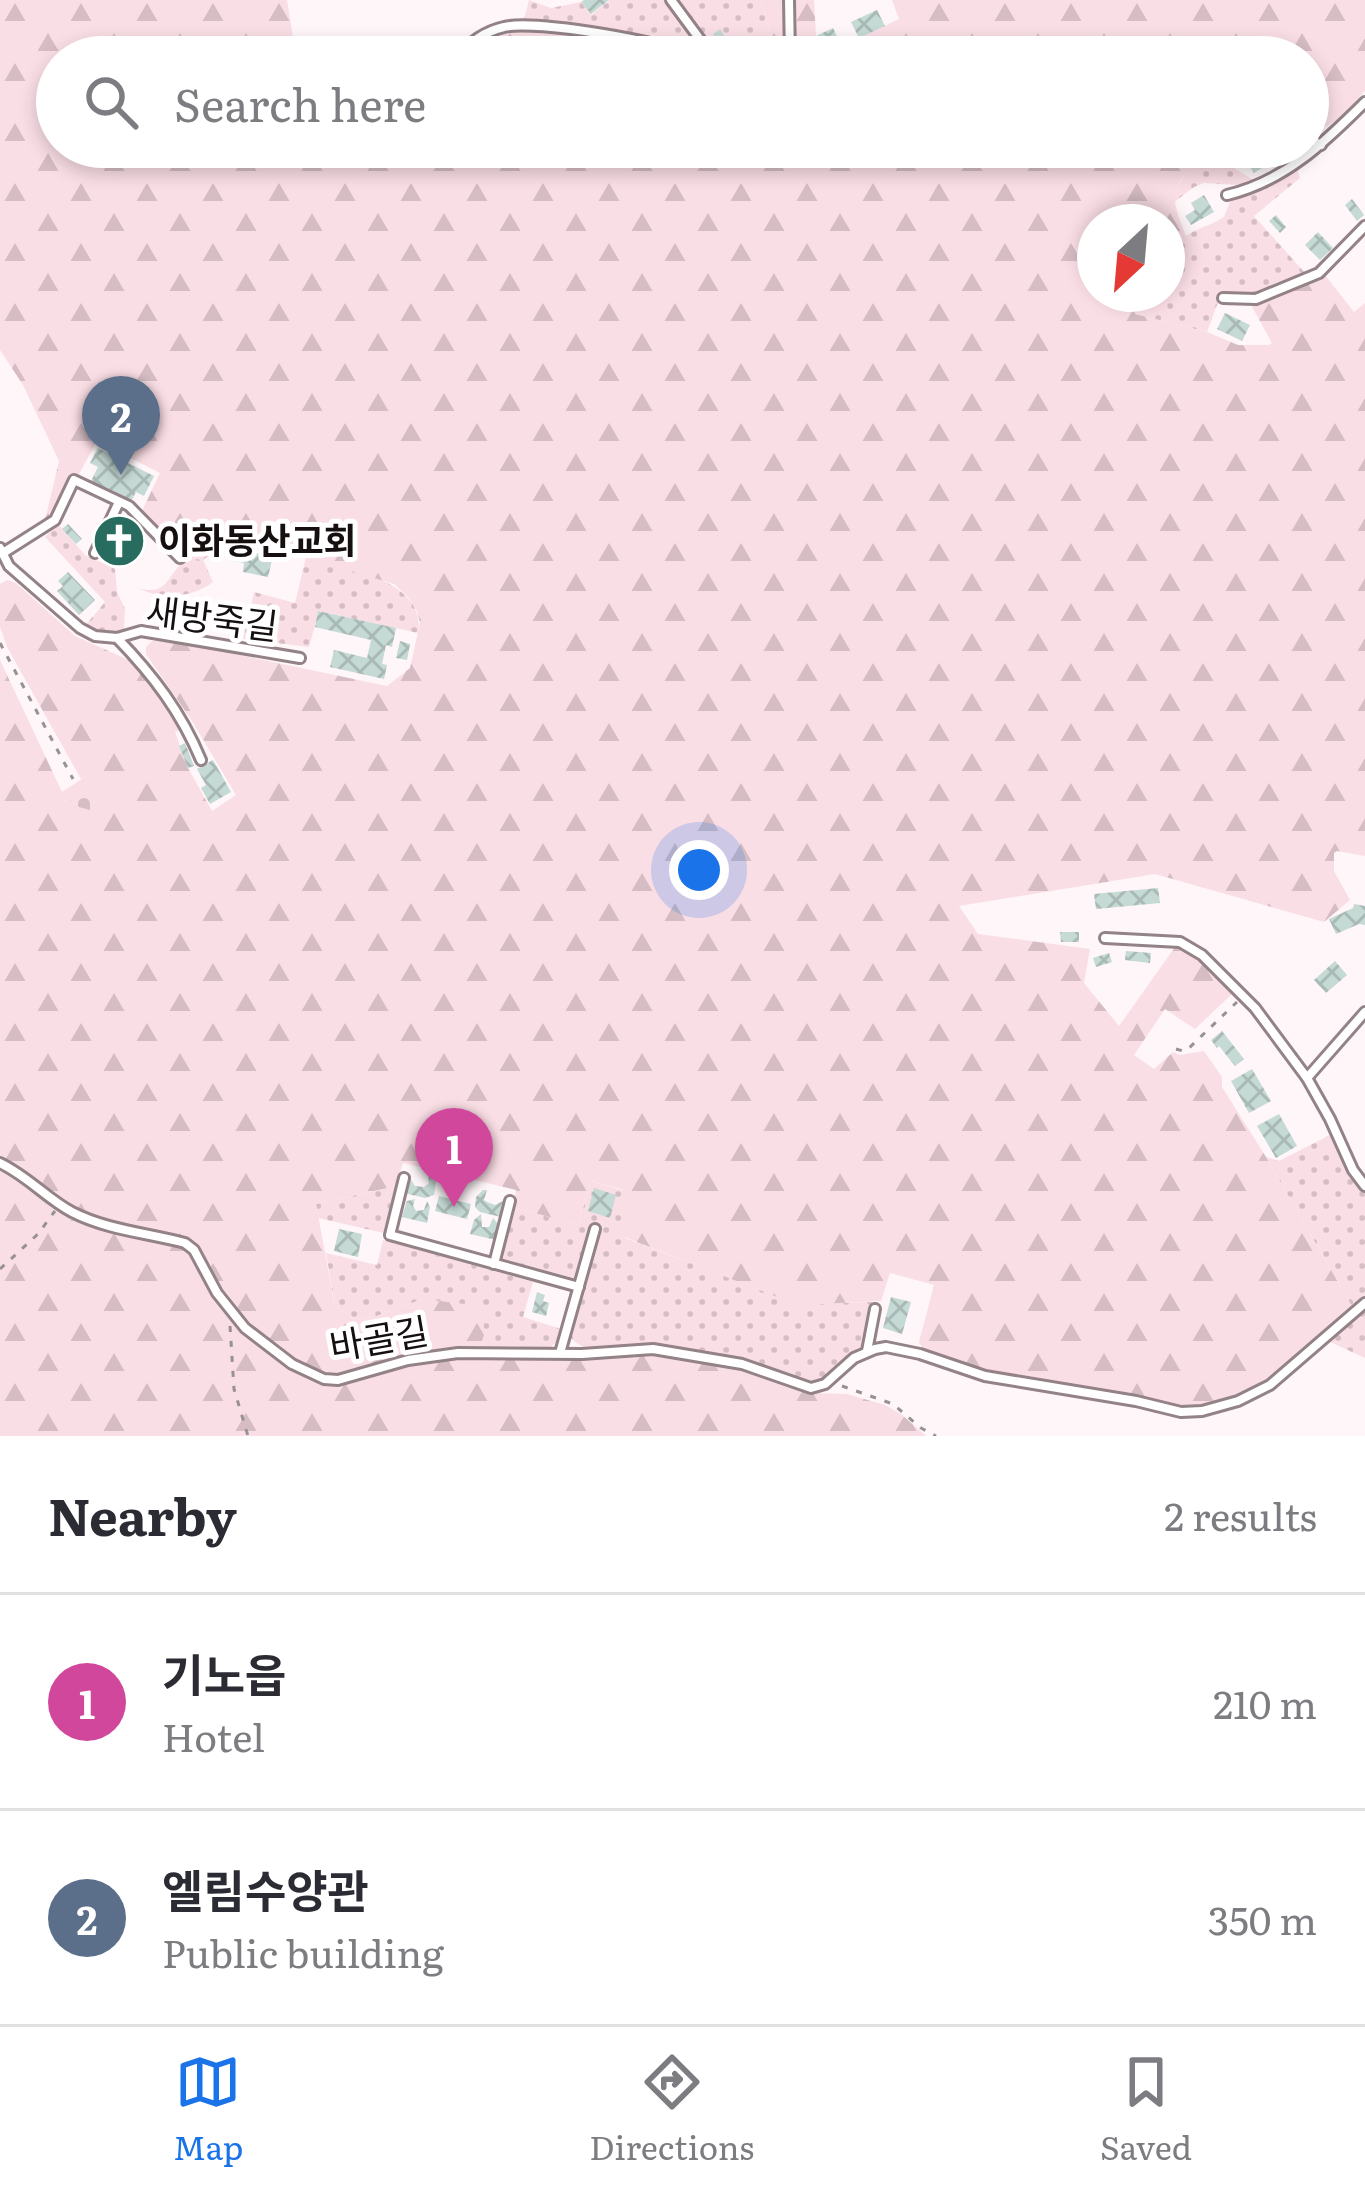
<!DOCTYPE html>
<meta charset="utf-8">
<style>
body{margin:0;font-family:Literata,"Noto Sans KR",serif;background:#f7f7f7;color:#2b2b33}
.compass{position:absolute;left:1077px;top:204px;width:108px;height:108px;border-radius:50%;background:#fff;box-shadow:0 6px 18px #0003;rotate:206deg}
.you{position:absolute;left:699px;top:870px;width:42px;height:42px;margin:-30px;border:9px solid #fff;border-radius:50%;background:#1a73e8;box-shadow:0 0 0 18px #1a73e833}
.badge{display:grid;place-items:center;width:78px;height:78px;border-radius:50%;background:#1a73e8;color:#fff;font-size:39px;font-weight:700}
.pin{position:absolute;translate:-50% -99px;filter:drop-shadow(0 3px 6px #0008)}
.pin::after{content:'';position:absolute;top:63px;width:42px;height:36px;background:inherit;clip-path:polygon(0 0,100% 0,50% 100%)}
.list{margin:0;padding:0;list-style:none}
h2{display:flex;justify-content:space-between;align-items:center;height:156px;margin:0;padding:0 48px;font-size:51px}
h2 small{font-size:39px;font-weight:400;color:#7c7c81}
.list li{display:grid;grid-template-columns:78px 1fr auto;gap:36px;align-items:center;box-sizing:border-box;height:216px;padding:0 48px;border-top:3px solid #e1e1e2}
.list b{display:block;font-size:45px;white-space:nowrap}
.list p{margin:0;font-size:39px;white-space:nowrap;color:#7c7c81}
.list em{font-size:39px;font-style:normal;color:#7c7c81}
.icon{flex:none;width:66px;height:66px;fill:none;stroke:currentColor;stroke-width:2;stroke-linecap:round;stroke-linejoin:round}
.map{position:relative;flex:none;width:1365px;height:1436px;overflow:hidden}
.search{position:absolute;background:#fff;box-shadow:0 6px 18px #0003;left:36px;right:36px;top:36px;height:132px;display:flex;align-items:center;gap:30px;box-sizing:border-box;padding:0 42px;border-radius:66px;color:#7c7c81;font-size:45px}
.sheet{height:588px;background:#fff}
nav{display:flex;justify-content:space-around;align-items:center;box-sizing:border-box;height:168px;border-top:3px solid #e1e1e2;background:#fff;font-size:33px;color:#7c7c81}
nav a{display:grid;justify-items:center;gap:6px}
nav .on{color:#1a73e8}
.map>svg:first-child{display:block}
.grass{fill:url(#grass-dots)}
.forest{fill:url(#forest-firs)}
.cemetery{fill:url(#cemetery-stones)}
.building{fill:url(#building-cross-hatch)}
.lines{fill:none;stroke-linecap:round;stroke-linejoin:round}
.service-casing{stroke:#938286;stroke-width:14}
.path{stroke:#989193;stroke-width:3;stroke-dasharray:6 9;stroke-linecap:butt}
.service{stroke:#fff;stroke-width:8}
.labels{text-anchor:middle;stroke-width:10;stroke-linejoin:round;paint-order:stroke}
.poi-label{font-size:36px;font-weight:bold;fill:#150f10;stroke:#fff;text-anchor:start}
.street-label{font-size:36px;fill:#150f10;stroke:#fff}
</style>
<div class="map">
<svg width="1365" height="1436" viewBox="0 0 1365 1436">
<defs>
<pattern id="grass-dots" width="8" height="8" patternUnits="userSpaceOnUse" patternTransform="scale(3)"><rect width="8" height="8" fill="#fadee5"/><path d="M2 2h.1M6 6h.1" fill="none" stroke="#d5bdc3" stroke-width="1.8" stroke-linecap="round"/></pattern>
<pattern id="forest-firs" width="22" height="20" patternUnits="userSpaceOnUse" patternTransform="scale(3)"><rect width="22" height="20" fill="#fadee5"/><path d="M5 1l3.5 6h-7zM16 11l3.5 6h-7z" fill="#d5bdc3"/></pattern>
<pattern id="cemetery-stones" width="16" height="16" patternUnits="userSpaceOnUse" patternTransform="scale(3)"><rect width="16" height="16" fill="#fadee5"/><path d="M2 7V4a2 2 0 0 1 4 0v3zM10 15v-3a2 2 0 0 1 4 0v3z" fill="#d5bdc3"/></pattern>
<pattern id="building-cross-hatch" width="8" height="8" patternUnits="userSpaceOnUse" patternTransform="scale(3)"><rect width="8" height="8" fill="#c6dad5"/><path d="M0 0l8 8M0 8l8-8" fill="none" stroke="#a9bab6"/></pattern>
</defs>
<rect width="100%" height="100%" fill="#fef6f8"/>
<!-- grass -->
<g class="grass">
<polygon points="529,0 551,8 581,2 591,15 610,0 667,0 692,31 693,37 688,45 680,48 568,25 523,24"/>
<polygon points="675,0 761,0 777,57 716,57"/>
<polygon points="1201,148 1257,182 1238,185 1204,183 1194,187 1173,203 1175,191"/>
<path d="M1297,170L1300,178L1254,216L1306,274L1257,294H1221L1207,332L1135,314L1133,303L1137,296L1167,294C1167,276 1170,248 1186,236C1197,228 1212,225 1224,217L1231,199L1280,181Z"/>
<polygon points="58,524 85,555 115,569 117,592 125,609 124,631 97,633 85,626 105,602 45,537"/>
<path d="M306,557C344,569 427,579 418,633L319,611L309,647L243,639L254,592L295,603Z"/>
<path d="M190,558L203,560L213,582C193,598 161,600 138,588C171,598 166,570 190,558Z"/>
<polygon points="1330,1135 1365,1194 1365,1299 1354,1310 1266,1157 1279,1161"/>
<path d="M591,1181L624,1191L625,1238L798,1304L872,1302L864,1345L815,1385C794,1382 774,1371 753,1364C722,1354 685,1348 652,1346C625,1345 591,1360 571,1338L572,1331L601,1226L591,1224L574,1278L499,1259L513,1207L578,1225Z"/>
<polygon points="396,1186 384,1233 318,1218 316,1204"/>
<polygon points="383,1240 533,1282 523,1317 561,1329 559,1340 548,1349 479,1348 485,1333 423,1299 374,1317 355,1319 335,1306 326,1253 377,1265"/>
<polygon points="1365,1308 1365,1358 1328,1341"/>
</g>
<!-- forest -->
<g class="forest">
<path d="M0,0H287L295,50L371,42L416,57H57V147H1200C1180,193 1163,181 1186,236L1179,244L1167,273V222H1095V294H1141L1133,303L1135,314L1207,332L1238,345H1269L1272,343L1251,305L1325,275L1354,312L1365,303V856L1337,851L1334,853V871L1350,900L1324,922L1155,874L959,906L978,934L1090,949L1084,983L1119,1026L1175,947L1196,956L1233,993L1195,1029L1165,1009L1134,1055L1154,1069L1173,1052L1180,1055L1204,1051L1222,1077V1087L1266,1157L1354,1310C1288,1366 1233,1431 1138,1397L992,1374L924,1351L919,1342L934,1285L890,1273L881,1301L798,1305L624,1237L623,1190L591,1181L578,1225L513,1207L516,1190L403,1163L396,1186L316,1204L335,1306L355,1319L374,1317L423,1299L481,1306L485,1333L479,1348C447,1350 418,1353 387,1360C368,1364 345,1380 325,1376C288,1368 238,1322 219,1290C210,1274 206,1255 191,1243C174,1229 133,1229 111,1223C100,1220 87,1216 76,1211C48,1197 29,1172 0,1159V660L62,792L79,807L88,775L81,779L7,647L0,627V584L7,580L16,583L75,636L131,661L143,671L176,716L181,730L175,732L188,768L212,811L236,795L192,721L146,654V647L152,641L164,639L387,686L410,668L420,623L417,611L408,597L394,584L279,549L231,539L203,560L190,558L141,513L160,473L97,441L78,476L72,474L54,515L51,519L43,520L46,516L59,461L23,385L0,350Z"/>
<polygon points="761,0 784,0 786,57 777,57"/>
<polygon points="793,0 814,0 816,36 826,57 794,57 791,6"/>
<path d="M892,0H1365V91C1349,107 1332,133 1308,129V57H842L859,38L899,19Z"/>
<polygon points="507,29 567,31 692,57 463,57 471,46"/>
<polygon points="0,1171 27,1185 52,1208 72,1220 180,1248 189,1253 224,1311 237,1326 257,1344 290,1367 324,1383 341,1384 386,1368 450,1359 672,1355 740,1367 812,1393 847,1394 885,1405 901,1414 926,1436 0,1436"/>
</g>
<!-- cemetery -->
<polygon class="cemetery" points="88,775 99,793 100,802 94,811 79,807 62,792"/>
<!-- building -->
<g class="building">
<polygon points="584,0 609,0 591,14 581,2"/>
<polygon points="877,10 885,26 859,38 851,22"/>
<polygon points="833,28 846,55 842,57 826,57 816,36"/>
<polygon points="720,29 733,49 727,54 713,34"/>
<polygon points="769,39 773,48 753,57 745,57 742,50"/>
<polygon points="1238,147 1259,147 1270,163 1254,173"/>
<polygon points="1204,195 1214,212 1191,225 1185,216 1195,210 1191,203"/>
<polygon points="1352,199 1364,215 1357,221 1345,205"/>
<polygon points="1276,215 1286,227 1280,233 1269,221"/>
<polygon points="1318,232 1333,248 1320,260 1305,245"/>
<polygon points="1225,313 1250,325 1242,341 1217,329"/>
<polygon points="98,448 154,476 144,496 136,492 131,501 91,481 98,467 90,463"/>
<polygon points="120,518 136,527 117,566 100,557"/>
<polygon points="68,524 82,539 76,544 62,529"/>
<polygon points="235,549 273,556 268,577 243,572 244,563 233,561"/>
<polygon points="68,572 95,600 79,615 57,591 63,586 58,581"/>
<polygon points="318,611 396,628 392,647 386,645 382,664 387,665 384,679 330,667 334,650 367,658 371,640 315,627"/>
<polygon points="400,641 410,644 407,660 396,658"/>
<polygon points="185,743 194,766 188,768 179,746"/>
<polygon points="213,760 231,792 210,804 201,788 206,785 197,769"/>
<polygon points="1158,888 1160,903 1096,909 1094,894"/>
<polygon points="1354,904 1365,906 1365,925 1359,924 1336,934 1329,919 1353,908"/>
<polygon points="1060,932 1079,932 1079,942 1061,942"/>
<polygon points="1126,951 1151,953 1150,963 1125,960"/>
<polygon points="1109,953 1112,962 1096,967 1093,958"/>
<polygon points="1335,961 1347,975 1326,993 1314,980"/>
<polygon points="1222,1031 1244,1059 1235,1066 1219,1046 1217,1048 1211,1040"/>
<polygon points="1252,1069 1271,1101 1249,1113 1231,1081"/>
<polygon points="1279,1114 1297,1146 1276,1158 1257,1126"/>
<polygon points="428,1175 436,1182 434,1195 425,1198 404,1193 408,1176 415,1186 424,1187 429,1183"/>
<polygon points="594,1188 616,1195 610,1218 588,1211"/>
<polygon points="483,1190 487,1190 484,1200 487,1202 495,1205 505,1200 501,1217 480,1212 475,1207 476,1197"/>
<polygon points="439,1196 471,1204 467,1219 435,1211"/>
<polygon points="415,1199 413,1206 416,1211 424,1210 427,1201 430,1207 427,1223 402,1217 407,1201"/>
<polygon points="481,1214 482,1227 489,1227 493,1218 498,1224 496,1240 470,1234 474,1220"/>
<polygon points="339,1229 362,1234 358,1257 334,1251"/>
<polygon points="537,1292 545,1295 543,1301 549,1303 546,1316 532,1312"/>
<polygon points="891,1297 911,1302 902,1334 883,1328"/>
</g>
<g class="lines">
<!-- service casing -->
<g class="service-casing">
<g id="service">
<polyline points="671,0 713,57"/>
<polyline points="789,0 790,57"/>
<path d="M459,57C469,42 486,31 504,27C535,19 669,43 699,57"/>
<polyline points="1308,138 1321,145"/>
<path d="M1227,195C1285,181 1324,143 1365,102"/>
<polyline points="1223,298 1256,299 1319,273 1365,226"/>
<polyline points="0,548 9,566 80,628 95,636 117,638 141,631 300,658"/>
<polyline points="3,553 55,520 74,480 129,506 180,558"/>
<polyline points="95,553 119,502"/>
<path d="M117,638C153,675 181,712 201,760"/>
<polyline points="1105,938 1180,942 1202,955 1255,1008 1307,1078 1330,1119 1353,1170 1365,1186"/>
<polyline points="1307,1078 1365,1012"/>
<path d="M0,1163C29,1177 47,1199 72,1212C107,1230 147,1233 185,1243L194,1250L217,1293L245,1328L292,1364L324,1379L338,1380L408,1360L458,1353L582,1354L653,1349L742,1364L811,1388L825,1384L854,1358L875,1349L886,1347L920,1354L985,1376L1136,1401L1181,1412L1202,1411L1238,1401L1270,1385L1365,1303"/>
<polyline points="404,1178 390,1235 579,1287"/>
<polyline points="494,1264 510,1201"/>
<polyline points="867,1351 875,1309"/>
<polyline points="560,1353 595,1229"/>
</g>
</g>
<!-- path -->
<g class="path">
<polyline points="0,643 73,779"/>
<polyline points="1176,1049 1183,1051 1189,1048 1237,1002"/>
<polyline points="0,1269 38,1234 55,1211"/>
<polyline points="230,1326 234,1389 248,1436"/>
<polyline points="842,1386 893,1404 921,1428 936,1436"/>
</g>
<!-- service -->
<use href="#service" class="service"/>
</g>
<!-- icons -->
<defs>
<g id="church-disc" transform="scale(2.7)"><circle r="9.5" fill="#276c5f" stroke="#fff"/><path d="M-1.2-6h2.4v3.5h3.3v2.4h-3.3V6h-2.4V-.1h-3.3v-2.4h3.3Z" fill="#fff"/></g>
</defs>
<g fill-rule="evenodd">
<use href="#church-disc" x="119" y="541"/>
</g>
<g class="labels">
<!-- poi labels -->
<g class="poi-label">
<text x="158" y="554">이화동산교회</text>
</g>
<!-- street labels -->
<g class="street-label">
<text transform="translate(212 619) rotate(7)" y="13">새방죽길</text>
<text transform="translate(379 1339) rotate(-10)" y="13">바골길</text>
</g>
</g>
</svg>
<svg class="compass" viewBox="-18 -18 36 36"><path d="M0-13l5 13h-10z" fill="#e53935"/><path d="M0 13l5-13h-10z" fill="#7c7c81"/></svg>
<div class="you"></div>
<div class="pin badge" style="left:454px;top:1207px;background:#d1479c">1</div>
<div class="pin badge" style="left:121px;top:475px;background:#5c6f8a">2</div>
<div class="search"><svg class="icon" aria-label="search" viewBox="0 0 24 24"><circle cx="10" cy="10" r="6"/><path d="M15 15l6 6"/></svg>Search here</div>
</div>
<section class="sheet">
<h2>Nearby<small>2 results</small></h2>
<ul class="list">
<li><span class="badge" style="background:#d1479c">1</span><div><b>기노읍</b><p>Hotel</p></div><em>210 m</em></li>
<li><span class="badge" style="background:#5c6f8a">2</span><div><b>엘림수양관</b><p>Public building</p></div><em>350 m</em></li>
</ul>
</section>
<nav>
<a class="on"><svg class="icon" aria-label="map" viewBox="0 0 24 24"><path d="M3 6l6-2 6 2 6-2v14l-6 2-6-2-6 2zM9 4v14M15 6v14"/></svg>Map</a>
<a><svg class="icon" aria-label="directions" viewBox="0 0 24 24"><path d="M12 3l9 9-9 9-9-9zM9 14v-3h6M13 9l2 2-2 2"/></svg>Directions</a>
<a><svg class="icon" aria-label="saved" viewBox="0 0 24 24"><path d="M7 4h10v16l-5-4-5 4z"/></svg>Saved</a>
</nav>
